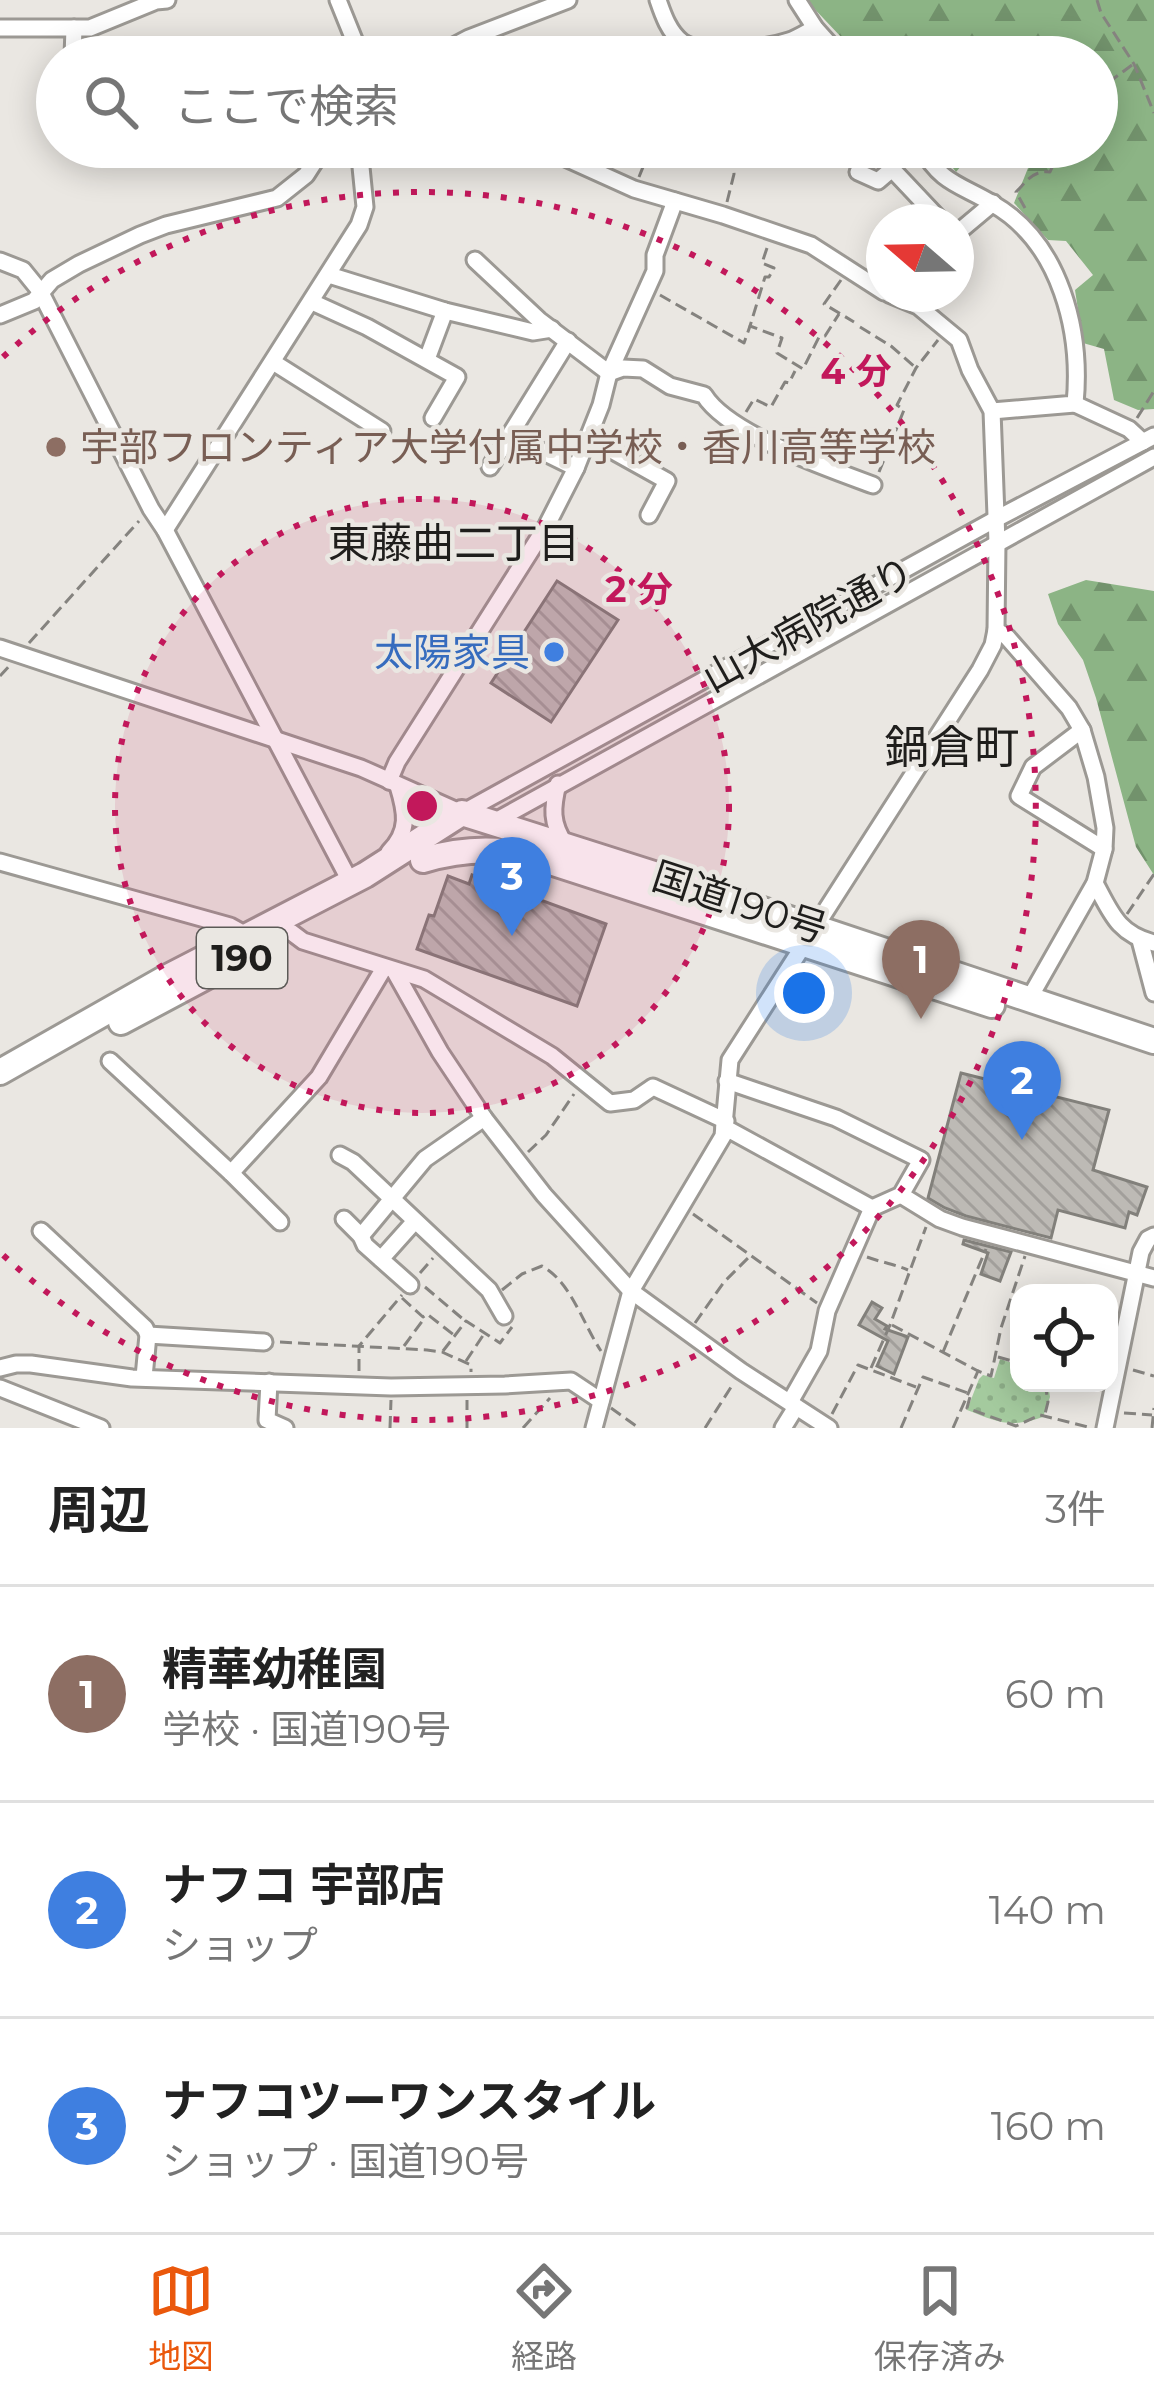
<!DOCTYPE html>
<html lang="ja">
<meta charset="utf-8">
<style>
body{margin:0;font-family:Montserrat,"Noto Sans JP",sans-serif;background:#f6f6f6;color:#222}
.controls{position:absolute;right:36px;bottom:36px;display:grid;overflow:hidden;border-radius:24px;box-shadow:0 6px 30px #0003}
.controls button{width:108px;height:108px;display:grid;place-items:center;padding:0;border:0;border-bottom:3px solid #e0e0e0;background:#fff;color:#222;font:60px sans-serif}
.compass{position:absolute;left:866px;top:204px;width:108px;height:108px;border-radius:50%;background:#fff;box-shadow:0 6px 30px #0003;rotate:290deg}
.you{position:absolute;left:804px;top:993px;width:42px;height:42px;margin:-30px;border:9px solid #fff;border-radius:50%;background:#1a73e8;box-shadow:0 0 0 18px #1a73e833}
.badge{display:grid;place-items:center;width:78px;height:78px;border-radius:50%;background:#ea580c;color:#fff;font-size:39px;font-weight:700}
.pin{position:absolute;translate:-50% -99px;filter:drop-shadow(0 3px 6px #0008)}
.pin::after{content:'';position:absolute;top:63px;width:42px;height:36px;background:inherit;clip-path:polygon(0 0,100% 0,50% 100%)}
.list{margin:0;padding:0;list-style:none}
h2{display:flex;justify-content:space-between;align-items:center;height:156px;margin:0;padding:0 48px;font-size:51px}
h2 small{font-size:39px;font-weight:400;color:#767676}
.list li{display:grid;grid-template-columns:78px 1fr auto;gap:36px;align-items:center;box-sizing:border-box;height:216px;padding:0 48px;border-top:3px solid #e0e0e0}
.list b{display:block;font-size:45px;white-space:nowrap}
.list p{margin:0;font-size:39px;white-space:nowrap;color:#767676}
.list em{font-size:39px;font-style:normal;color:#767676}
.icon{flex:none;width:66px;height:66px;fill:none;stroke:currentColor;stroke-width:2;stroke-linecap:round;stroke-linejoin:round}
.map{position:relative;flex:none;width:1154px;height:1428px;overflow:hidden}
.search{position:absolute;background:#fff;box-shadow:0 6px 30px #0003;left:36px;right:36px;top:36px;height:132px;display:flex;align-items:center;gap:30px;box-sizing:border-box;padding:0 42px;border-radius:66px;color:#767676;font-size:45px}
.sheet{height:804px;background:#fff}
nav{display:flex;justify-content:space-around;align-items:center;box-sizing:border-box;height:168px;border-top:3px solid #e0e0e0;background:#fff;font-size:33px;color:#767676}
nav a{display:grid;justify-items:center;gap:6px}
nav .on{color:#ea580c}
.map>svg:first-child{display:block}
.forest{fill:url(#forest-firs)}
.park{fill:url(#park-dots)}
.building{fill:url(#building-back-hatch);stroke:#82807b;stroke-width:3}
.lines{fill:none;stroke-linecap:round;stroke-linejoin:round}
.minor-casing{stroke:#9c9994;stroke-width:21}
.highway-casing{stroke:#9c9994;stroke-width:30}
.path{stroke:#85837f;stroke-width:3;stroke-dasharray:12 6;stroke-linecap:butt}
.minor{stroke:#fff;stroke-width:15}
.highway{stroke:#fff;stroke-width:24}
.ring{fill:none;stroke:#c2185b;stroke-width:6;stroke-dasharray:6 12}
.education-dot{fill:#8d6e63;stroke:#eae7e2;stroke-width:4.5}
.shop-dot{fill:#3f7fe0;stroke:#eae7e2;stroke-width:4.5}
.labels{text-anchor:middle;stroke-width:9;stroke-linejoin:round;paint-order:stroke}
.shield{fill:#eae7e2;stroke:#5c5a57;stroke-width:3}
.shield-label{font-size:36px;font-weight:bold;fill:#1f1e1c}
.education-label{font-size:39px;fill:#785e54;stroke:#eae7e2;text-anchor:start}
.street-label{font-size:39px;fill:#1f1e1c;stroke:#eae7e2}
.shop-label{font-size:39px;fill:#366cbe;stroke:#eae7e2;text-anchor:end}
.neighbourhood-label{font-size:42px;fill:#1f1e1c;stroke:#eae7e2}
.quarter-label{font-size:45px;fill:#1f1e1c;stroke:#eae7e2}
.centre{fill:#c2185b;stroke:#eae7e2;stroke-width:6}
.ring-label{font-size:36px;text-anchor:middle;font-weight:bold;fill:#c2185b;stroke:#eae7e2;stroke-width:9;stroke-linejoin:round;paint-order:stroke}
</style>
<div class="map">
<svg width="1154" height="1428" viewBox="0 0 1154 1428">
<defs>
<pattern id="forest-firs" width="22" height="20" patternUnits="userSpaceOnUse" patternTransform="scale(3)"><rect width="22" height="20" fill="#8cb485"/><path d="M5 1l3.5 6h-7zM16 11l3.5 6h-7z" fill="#72926c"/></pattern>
<pattern id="park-dots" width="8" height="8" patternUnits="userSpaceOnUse" patternTransform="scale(3)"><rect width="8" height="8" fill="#a4ca9e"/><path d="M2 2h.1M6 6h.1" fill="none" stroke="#8dad88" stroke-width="1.8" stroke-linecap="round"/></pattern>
<pattern id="building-back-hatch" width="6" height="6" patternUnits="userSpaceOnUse" patternTransform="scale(3)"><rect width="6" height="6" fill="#bdbab5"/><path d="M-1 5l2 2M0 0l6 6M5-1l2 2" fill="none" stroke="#a29f9b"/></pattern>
</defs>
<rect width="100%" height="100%" fill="#eae7e2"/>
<!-- forest -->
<g class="forest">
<polygon points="806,0 1154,0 1154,409 1138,410 1114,400 1104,349 1083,343 1075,290 1093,275 1066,241 1048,240 1014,203 1028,168 975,150 956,172 937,147 1097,147 1097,57 860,57"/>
<polygon points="1086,580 1154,591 1154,875 1136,847 1096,698 1083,660 1058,624 1048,594"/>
</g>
<!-- park -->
<path class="park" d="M1000,1359L1019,1365V1383H1048L1050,1397L1043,1417C1010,1428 1000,1423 967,1410L979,1379L983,1375L994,1378Z"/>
<!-- building -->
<g class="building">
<polygon points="557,581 618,620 551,722 491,683"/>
<polygon points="472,875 606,924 577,1006 417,949 429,915 434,916 448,876 469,884"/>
<polygon points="961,1073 1109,1110 1093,1170 1147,1187 1137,1215 1129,1212 1125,1228 1058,1210 1051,1238 966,1216 945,1208 928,1198"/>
<polygon points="964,1240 1011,1252 1000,1281 981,1274 988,1253 963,1244"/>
<polygon points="872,1302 882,1308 875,1319 887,1326 885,1329 908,1337 894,1374 877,1366 888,1341 859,1325"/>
</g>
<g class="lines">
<!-- minor casing -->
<g class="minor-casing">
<g id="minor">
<polyline points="338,0 361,57"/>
<path d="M658,0C663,15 669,32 682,42C703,57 764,49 789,41C798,38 807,32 815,28"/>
<polyline points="797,0 815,28 841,57"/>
<polyline points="0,28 90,28 156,1 167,0"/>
<polyline points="73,57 74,28"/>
<polyline points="433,57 469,38 568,0"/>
<polyline points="541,147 634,189 723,215 811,245 884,292"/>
<path d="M921,147C941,184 960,184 993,204C1061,243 1082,332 1075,404L992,411"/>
<polyline points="858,172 878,181 892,169 942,222"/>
<polyline points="956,234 993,203"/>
<path d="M475,260L539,320L609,373L623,368L643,369L670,386L704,395C728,434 829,469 873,485"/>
<polyline points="0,261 23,270 40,291 151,509 165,530 351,883"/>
<polyline points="329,275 445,311 533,332 552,329"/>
<polyline points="312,302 367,327 457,377 433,418"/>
<polyline points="0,315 34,301 52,280 79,264 140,235 166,225 277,198 306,175 324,147"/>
<polyline points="427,359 445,311"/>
<polyline points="273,362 382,431"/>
<polyline points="1075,404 1129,429 1143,442"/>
<polyline points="511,436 576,468"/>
<polyline points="588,437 667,481 649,515"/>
<polyline points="490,467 568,341"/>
<polyline points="165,530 359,225 365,207 359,147"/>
<polyline points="996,630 1007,637 1069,708 1082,730 1096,777 1105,828 1104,849 1095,883 1029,999"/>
<polyline points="0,648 361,768 462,813 996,519 1154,436"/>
<polyline points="1082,730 1033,767 1019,796 1104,849"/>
<polyline points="389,781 397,762 547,525 576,468 601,405 609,373 655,271 655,255 675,201"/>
<path d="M558,784C552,808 551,823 565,844"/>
<polyline points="490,824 1154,457"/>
<path d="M389,852C410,831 406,812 398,786"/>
<polyline points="0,862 230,926 250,937"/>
<path d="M1095,883C1111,913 1118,934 1154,943"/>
<polyline points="291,932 303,941 424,979 552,1056 610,1103 634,1100 653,1087 726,1121"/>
<polyline points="1140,940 1154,993"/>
<polyline points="395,972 440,1052 484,1118 544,1195 631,1291 741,1371 829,1428"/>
<polyline points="110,1061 231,1173 280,1222"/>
<polyline points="727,1081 836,1118 921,1160 901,1195 872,1208 827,1311 819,1351 790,1402"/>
<polyline points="724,1127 872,1208"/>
<polyline points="340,1155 353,1162 489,1290 504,1316"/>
<polyline points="231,1173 319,1077 384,968"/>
<polyline points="901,1195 940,1219 962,1227 1154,1278"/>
<polyline points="344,1219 361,1236 365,1245 410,1285"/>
<polyline points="41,1231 145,1328 148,1335 144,1377"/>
<polyline points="361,1236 425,1159 484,1118"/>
<polyline points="381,1259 415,1221"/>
<polyline points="148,1335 264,1342"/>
<polyline points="0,1368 16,1364 31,1364 132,1378 391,1387 505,1385 571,1381 601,1401"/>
<polyline points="269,1382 267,1420 285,1428"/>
<polyline points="0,1388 101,1428"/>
<polyline points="594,1428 631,1291 723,1136 730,1060 980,670 993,645 996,630 997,542 992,411 970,370 959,340 918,306 889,294"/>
<polyline points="783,1428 796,1407"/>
<polyline points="1105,1428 1141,1252 1148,1239 1154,1236"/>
</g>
</g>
<!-- highway casing -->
<g class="highway-casing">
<g id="highway">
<path d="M423,860C460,849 495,847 532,856L992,1005"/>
<polyline points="121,1022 228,965"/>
<polyline points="0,1072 164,979 365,875 462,813 682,883 1154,1041"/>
</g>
</g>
<!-- path -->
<g class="path">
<polyline points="1097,0 1101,13 1134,64 1154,113"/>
<polyline points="1097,97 1113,79 1132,65"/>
<polyline points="611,162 617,147"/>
<polyline points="639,177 651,147"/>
<polyline points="727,202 734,174 733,147"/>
<path d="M1025,208L1016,192C1027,181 1033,170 1050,172L1061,147"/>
<polyline points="767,248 762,263 774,268 769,277 765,277 750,326 782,338 777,353 803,369 819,337 825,336 839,314"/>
<polyline points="841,280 824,304 854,322"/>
<polyline points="660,295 744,343 750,326"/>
<polyline points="860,327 891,346 915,367"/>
<polyline points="746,412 754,399 771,407 785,382 789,383 795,371"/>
<polyline points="1137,418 1154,391"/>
<polyline points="879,472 904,410 897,405 916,368 938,340"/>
<polyline points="29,643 139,521"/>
<polyline points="0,676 11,664"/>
<polyline points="1127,914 1154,874"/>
<polyline points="528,1152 546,1135 574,1094"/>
<polyline points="693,1214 817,1303"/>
<path d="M867,1257C880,1262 894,1264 908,1270"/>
<polyline points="420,1273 433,1258"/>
<polyline points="425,1287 464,1320"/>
<path d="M502,1290L522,1274L542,1266C571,1282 583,1324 601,1351"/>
<polyline points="402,1298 423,1317 427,1314 454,1335"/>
<polyline points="695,1323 724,1282 750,1256"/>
<polyline points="892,1325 978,1371"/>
<polyline points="280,1342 427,1350 442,1352 471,1365 471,1372"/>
<polyline points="404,1346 423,1320"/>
<polyline points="443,1351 466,1321 500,1343 512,1327"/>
<polyline points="943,1352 986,1249"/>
<polyline points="998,1357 1019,1363"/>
<polyline points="466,1361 484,1334"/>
<polyline points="871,1368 890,1325 926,1227"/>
<polyline points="1133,1370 1154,1376"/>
<polyline points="359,1371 359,1346 402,1295"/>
<polyline points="1045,1383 1048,1402 1045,1414"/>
<polyline points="611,1408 639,1428"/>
<polyline points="1124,1413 1152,1415"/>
<polyline points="832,1414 858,1365 916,1387"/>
<polyline points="390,1428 391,1400"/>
<polyline points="467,1428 467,1400"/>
<polyline points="523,1428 550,1398"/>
<polyline points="705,1428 733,1384"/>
<polyline points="901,1428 923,1377 968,1393 970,1397 967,1408 1016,1426 1040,1415 1092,1428"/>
<polyline points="953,1428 978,1371 991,1376 1001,1328 1025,1256"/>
<polyline points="1152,1428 1154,1408"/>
</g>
<!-- minor -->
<use href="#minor" class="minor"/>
<!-- highway -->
<use href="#highway" class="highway"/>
</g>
<!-- distance rings -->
<circle cx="422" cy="806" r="307" fill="#c2185b" fill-opacity=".12"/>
<g class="ring">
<circle cx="422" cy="806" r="307"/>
<path d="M3 357A614 614 0 1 1 3 1255"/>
</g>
<!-- markers -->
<circle class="education-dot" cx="56" cy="447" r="12"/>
<circle class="shop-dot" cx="554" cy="652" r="12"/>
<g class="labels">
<!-- shield labels -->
<rect class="shield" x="197" y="928" width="90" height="60" rx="9"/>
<g class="shield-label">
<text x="242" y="971">190</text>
</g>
<!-- education labels -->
<g class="education-label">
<text x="80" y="461">宇部フロンティア大学付属中学校・香川高等学校</text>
</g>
<!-- street labels -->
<g class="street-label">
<text transform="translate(808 624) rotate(-29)" y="14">山大病院通り</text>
<text transform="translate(740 902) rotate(18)" y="14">国道190号</text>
</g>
<!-- shop labels -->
<g class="shop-label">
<text x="530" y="666">太陽家具</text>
</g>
<!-- neighbourhood labels -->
<g class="neighbourhood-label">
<text x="454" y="558">東藤曲二丁目</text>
</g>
<!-- quarter labels -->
<g class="quarter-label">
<text x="952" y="763">鍋倉町</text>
</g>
</g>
<circle cx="422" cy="806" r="18" class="centre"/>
<g class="ring-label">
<text x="856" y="384">4 分</text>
<text x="639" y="602">2 分</text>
</g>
</svg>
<div class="controls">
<button><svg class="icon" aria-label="locate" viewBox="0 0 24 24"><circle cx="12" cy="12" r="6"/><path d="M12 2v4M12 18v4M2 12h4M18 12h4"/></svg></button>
</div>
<svg class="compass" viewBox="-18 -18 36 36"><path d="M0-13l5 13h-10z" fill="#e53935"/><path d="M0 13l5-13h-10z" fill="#767676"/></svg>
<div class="you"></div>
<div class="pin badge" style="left:921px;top:1019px;background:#8d6e63">1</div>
<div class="pin badge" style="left:1022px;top:1140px;background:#3f7fe0">2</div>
<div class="pin badge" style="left:512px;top:936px;background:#3f7fe0">3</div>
<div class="search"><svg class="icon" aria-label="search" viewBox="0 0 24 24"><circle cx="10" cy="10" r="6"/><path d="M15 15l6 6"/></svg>ここで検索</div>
</div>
<section class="sheet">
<h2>周辺<small>3件</small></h2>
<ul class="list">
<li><span class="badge" style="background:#8d6e63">1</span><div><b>精華幼稚園</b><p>学校 · 国道190号</p></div><em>60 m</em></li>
<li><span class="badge" style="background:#3f7fe0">2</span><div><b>ナフコ 宇部店</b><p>ショップ</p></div><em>140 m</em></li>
<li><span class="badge" style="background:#3f7fe0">3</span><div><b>ナフコツーワンスタイル</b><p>ショップ · 国道190号</p></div><em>160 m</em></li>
</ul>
</section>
<nav>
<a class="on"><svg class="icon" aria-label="map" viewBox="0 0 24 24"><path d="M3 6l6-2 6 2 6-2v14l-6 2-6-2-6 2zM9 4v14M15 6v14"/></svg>地図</a>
<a><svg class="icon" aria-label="directions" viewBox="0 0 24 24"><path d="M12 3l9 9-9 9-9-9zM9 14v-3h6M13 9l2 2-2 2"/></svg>経路</a>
<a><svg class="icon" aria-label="saved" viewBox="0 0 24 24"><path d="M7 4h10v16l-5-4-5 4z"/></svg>保存済み</a>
</nav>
